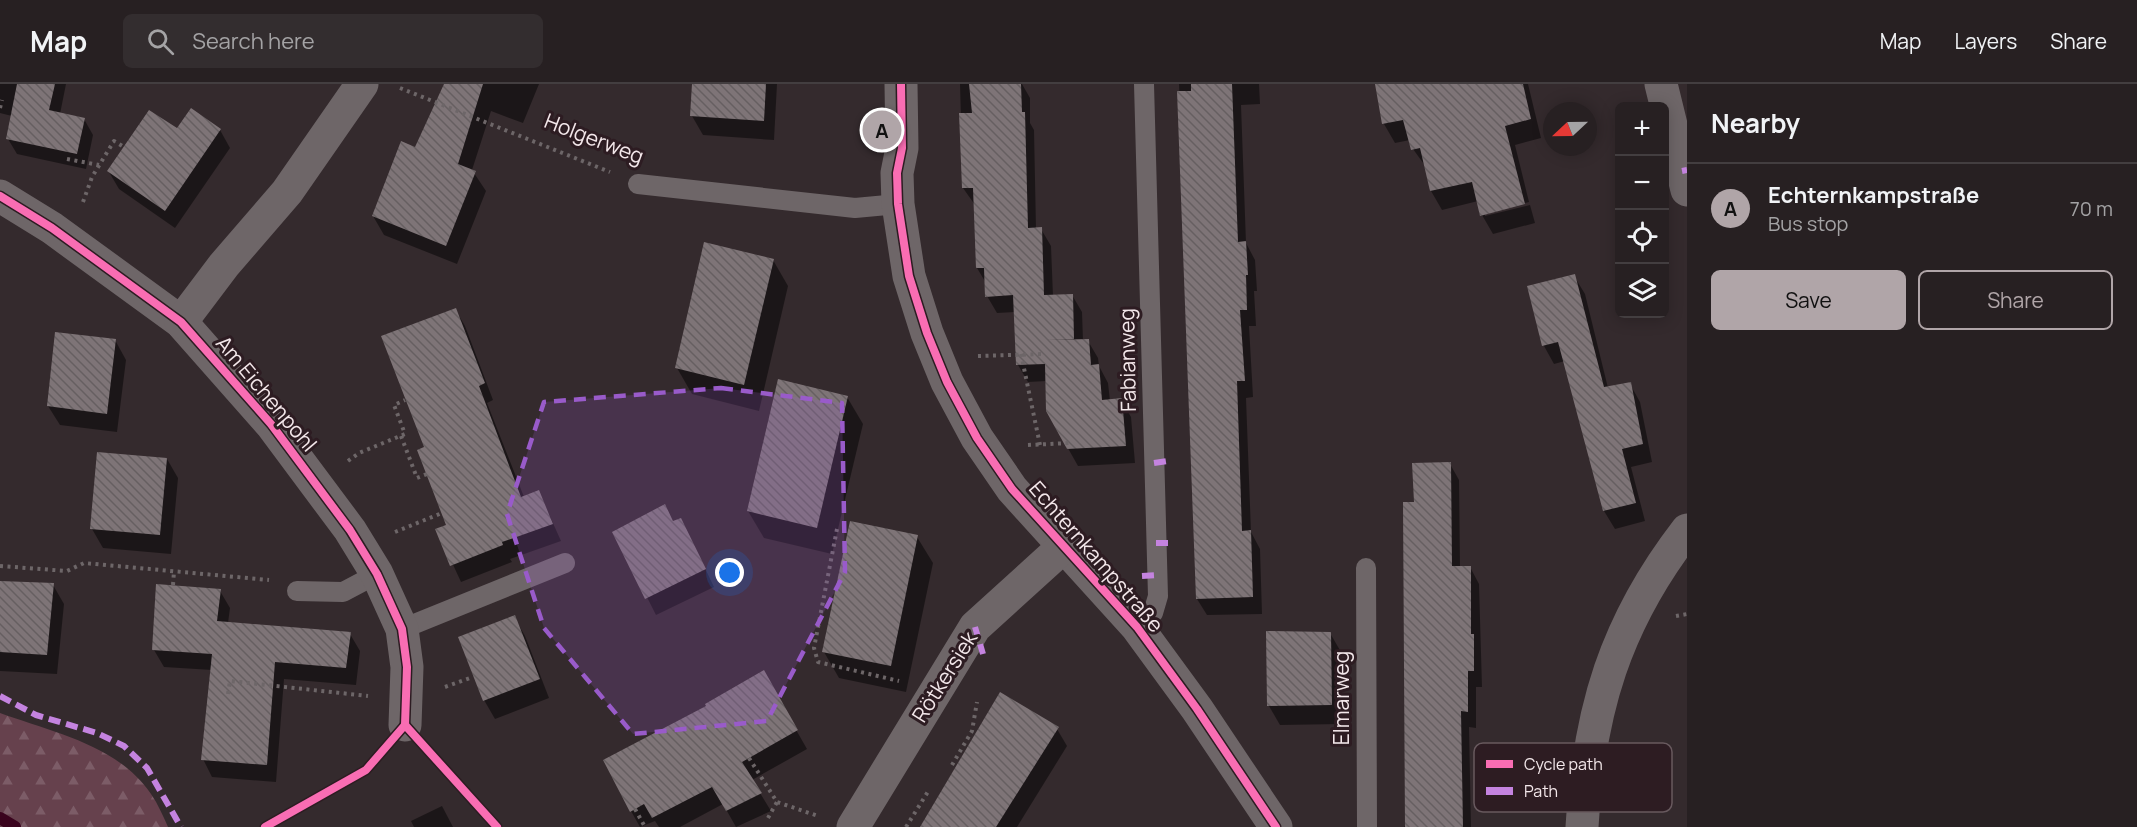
<!DOCTYPE html>
<meta charset="utf-8">
<style>
body{margin:0;font-family:Manrope,sans-serif;background:#332d2f;color:#f1f3f6}
.controls{position:absolute;right:18px;top:18px;display:grid;overflow:hidden;border-radius:9px;box-shadow:0 3px 15px #0003}
.controls button{width:54px;height:54px;display:grid;place-items:center;padding:0;border:0;border-bottom:2px solid #433e40;background:#272022;color:#f1f3f6;font:30px sans-serif}
.compass{position:absolute;left:1543px;top:18px;width:54px;height:54px;border-radius:50%;background:#272022;box-shadow:0 3px 15px #0003;rotate:248deg}
.you{position:absolute;left:730px;top:489px;width:21px;height:21px;margin:-15px;border:4px solid #fff;border-radius:50%;background:#1a73e8;box-shadow:0 0 0 9px #1a73e833}
.badge{display:grid;place-items:center;width:39px;height:39px;border-radius:50%;background:#b0a5a8;color:#111;font-size:20px;font-weight:700}
.pin{position:absolute;translate:-50% -50%;border:3px solid #fff;box-shadow:0 2px 6px #0006}
.list{margin:0;padding:0;list-style:none}
h2{display:flex;justify-content:space-between;align-items:center;height:78px;margin:0;padding:0 24px;font-size:26px}
h2 small{font-size:20px;font-weight:400;color:#a4a3a5}
.list li{display:grid;grid-template-columns:39px 1fr auto;gap:18px;align-items:center;box-sizing:border-box;height:90px;padding:0 24px;border-top:2px solid #433e40}
.list b{display:block;font-size:22px;white-space:nowrap}
.list p{margin:0;font-size:20px;white-space:nowrap;color:#a4a3a5}
.list em{font-size:20px;font-style:normal;color:#a4a3a5}
.actions{display:flex;gap:12px;padding:18px 24px}
.actions a{flex:1;padding:14px 0;border:2px solid #b0a5a8;border-radius:9px;text-align:center;font-size:21px;color:#b0a5a8}
.actions .main{background:#b0a5a8;color:#111}
.icon{flex:none;width:33px;height:33px;fill:none;stroke:currentColor;stroke-width:2;stroke-linecap:round;stroke-linejoin:round}
.map{position:relative;flex:none;width:1687px;height:743px;overflow:hidden}
header{display:flex;align-items:center;gap:36px;box-sizing:border-box;height:84px;padding:0 30px;background:#272022;border-bottom:2px solid #433e40}
header strong{font-size:28px}
nav{display:flex;gap:33px;margin-inline-start:auto;font-size:21px}
.search{width:420px;height:54px;background:#332d2f;display:flex;align-items:center;gap:15px;box-sizing:border-box;padding:0 21px;border-radius:9px;color:#a4a3a5;font-size:22px}
main{display:flex}
aside{flex:1;background:#272022}
.map>svg:first-child{display:block}
.forest{fill:url(#forest-firs)}
.shadow{fill:#0007}
.lines{fill:none;stroke-linecap:round;stroke-linejoin:round}
.stream{stroke:#3a041e;stroke-width:12}
.building{fill:url(#building-back-hatch)}
.path{stroke:#6d6668;stroke-width:4;stroke-dasharray:3 4.5;stroke-linecap:butt}
.service{stroke:#6e6668;stroke-width:20}
.minor{stroke:#6e6668;stroke-width:33}
.quiet{stroke:#c483df;stroke-width:6;stroke-dasharray:12 6;stroke-linecap:butt}
.cycleway-casing{stroke:#2d1c22;stroke-width:11}
.cycleway{stroke:#f96db3;stroke-width:8}
.marked{fill:#995bca;fill-opacity:0.2;stroke:#995bca;stroke-width:4.5;stroke-dasharray:12 8;stroke-linejoin:round}
.labels{text-anchor:middle;stroke-width:6;stroke-linejoin:round;paint-order:stroke}
.street-label{font-size:21px;fill:#f3e7ea;stroke:#2d1c22}
.key{fill:#2d1c22;stroke:#68595e;stroke-width:1.5}
.key-label{font-size:16px;fill:#f3e7ea}
</style>
<header>
<strong>Map</strong>
<div class="search"><svg class="icon" aria-label="search" viewBox="0 0 24 24"><circle cx="10" cy="10" r="6"/><path d="M15 15l6 6"/></svg>Search here</div>
<nav><a>Map</a><a>Layers</a><a>Share</a></nav>
</header>
<main>
<div class="map">
<svg width="1687" height="743" viewBox="0 0 1687 743">
<defs>
<pattern id="forest-firs" width="22" height="20" patternUnits="userSpaceOnUse" patternTransform="scale(1.5)"><rect width="22" height="20" fill="#66414d"/><path d="M5 1l3.5 6h-7zM16 11l3.5 6h-7z" fill="#7c5c67"/></pattern>
<pattern id="building-back-hatch" width="6" height="6" patternUnits="userSpaceOnUse" patternTransform="scale(1.5)"><rect width="6" height="6" fill="#7e7477"/><path d="M-1 5l2 2M0 0l6 6M5-1l2 2" fill="none" stroke="#665f61"/></pattern>
</defs>
<rect width="100%" height="100%" fill="#342a2d"/>
<!-- forest -->
<path class="forest" d="M0,629C52,648 118,661 151,710C158,720 163,732 168,743H0Z"/>
<!-- shadow -->
<g class="shadow">
<polygon points="0,0 66,0 60,30 84,35 93,51 86,85 17,70 8,55 12,32 0,29"/>
<polygon points="445,0 539,0 523,39 491,27 472,86 486,107 457,180 384,151 373,132 415,64"/>
<polygon points="694,0 777,0 774,56 703,51 692,32"/>
<polygon points="960,0 1022,0 1030,14 1030,39 1034,46 1036,145 1041,145 1051,162 1053,212 1072,211 1082,228 1083,257 1088,257 1098,274 1099,282 1108,299 1110,317 1121,316 1131,333 1135,379 1078,382 1047,327 1047,297 1028,298 1018,281 1015,228 997,229 987,212 986,199 977,184 975,121 963,104"/>
<polygon points="1179,0 1259,0 1260,20 1241,21 1246,159 1255,176 1257,207 1254,207 1256,242 1249,242 1253,313 1246,314 1251,448 1260,465 1262,530 1207,531 1197,515"/>
<polygon points="1377,0 1528,0 1541,54 1515,61 1529,118 1485,129 1485,132 1530,121 1535,139 1493,150 1482,131 1478,117 1442,126 1431,107 1426,83 1413,65 1410,56 1395,59 1384,40"/>
<polygon points="220,46 230,64 175,144 119,105 109,88 177,47"/>
<polygon points="773,176 788,202 759,327 692,310 677,284"/>
<polygon points="1574,192 1585,210 1608,304 1630,300 1640,318 1652,378 1631,383 1645,437 1615,445 1604,427 1565,277 1554,280 1544,262 1529,203"/>
<polygon points="455,225 465,242 493,316 487,319 524,413 539,408 561,457 510,475 512,478 461,498 437,446 448,442 426,364"/>
<polygon points="115,256 126,276 117,348 60,341 48,322"/>
<polygon points="847,313 863,340 832,470 764,454 748,427"/>
<polygon points="167,375 178,394 171,470 103,464 92,445"/>
<polygon points="1450,380 1459,396 1460,483 1470,483 1479,500 1482,603 1476,603 1476,644 1469,643 1471,743 1404,743 1406,741 1415,420"/>
<polygon points="665,422 674,439 690,453 714,503 656,531 614,448"/>
<polygon points="917,453 933,479 906,608 839,594 824,568"/>
<polygon points="0,499 53,501 64,520 57,590 0,587"/>
<polygon points="220,507 230,524 228,539 350,550 360,567 356,601 284,595 276,698 212,693 203,675 212,586 164,583 154,566"/>
<polygon points="514,533 525,552 549,614 495,635 484,616"/>
<polygon points="1330,549 1341,568 1342,640 1280,641 1269,622"/>
<polygon points="763,588 807,665 752,696 771,727 736,743 723,720 680,743 659,743 655,737 640,743 631,727 708,622"/>
<polygon points="1000,610 1057,645 1067,662 1017,743 921,743"/>
<polygon points="442,722 453,743 414,743 411,737"/>
</g>
<g class="lines">
<!-- stream -->
<polyline class="stream" points="0,734 15,743"/>
</g>
<!-- building -->
<g class="building">
<polygon points="17,0 55,0 49,26 85,34 77,70 6,55"/>
<polygon points="444,0 483,0 458,80 476,87 446,162 372,132 401,57 415,63"/>
<polygon points="692,0 766,0 764,37 690,32"/>
<polygon points="969,0 1021,0 1022,28 1025,28 1028,144 1042,143 1044,211 1073,210 1074,255 1046,256 1089,255 1091,281 1099,280 1102,316 1122,314 1126,362 1067,365 1046,327 1045,280 1016,281 1013,211 985,213 984,184 976,184 973,104 962,104 959,29 972,29"/>
<polygon points="1191,0 1232,0 1238,158 1246,157 1248,191 1246,191 1247,226 1240,226 1245,297 1237,297 1242,447 1251,446 1253,513 1196,515 1177,7 1191,7"/>
<polygon points="1375,0 1523,0 1531,35 1505,42 1525,120 1480,132 1472,98 1430,107 1420,64 1411,66 1403,36 1382,40"/>
<polygon points="191,24 221,45 165,127 107,87 149,26 177,44"/>
<polygon points="704,158 774,175 744,301 675,284"/>
<polygon points="1575,190 1604,303 1631,298 1643,360 1622,365 1636,419 1603,427 1558,258 1542,262 1527,202"/>
<polygon points="456,224 485,299 479,302 521,413 539,406 553,440 502,458 503,461 450,482 435,445 446,441 417,366 424,363 381,252"/>
<polygon points="55,248 116,255 107,330 47,322"/>
<polygon points="778,295 848,312 817,444 747,427"/>
<polygon points="97,368 167,374 160,451 90,445"/>
<polygon points="1451,378 1452,482 1471,482 1471,550 1474,550 1474,587 1468,587 1468,628 1461,627 1463,743 1405,743 1403,418 1414,418 1412,379"/>
<polygon points="665,420 673,437 681,434 706,485 645,515 612,448"/>
<polygon points="850,437 918,451 891,582 822,568"/>
<polygon points="0,497 54,499 47,571 0,568"/>
<polygon points="156,500 221,505 217,537 351,548 346,584 275,578 267,681 201,676 212,570 152,566"/>
<polygon points="515,531 540,595 483,617 458,553"/>
<polygon points="1266,547 1331,548 1332,621 1267,622"/>
<polygon points="764,586 798,646 742,678 762,709 726,727 712,703 652,734 644,720 630,728 603,676 706,622 705,620"/>
<polygon points="1000,608 1059,643 996,743 920,743"/>
</g>
<g class="lines">
<!-- path -->
<g class="path">
<polyline points="400,4 610,88"/>
<polyline points="0,24 2,16"/>
<polyline points="67,75 99,81"/>
<polyline points="83,118 92,93 114,57 124,63"/>
<polyline points="1021,270 1040,361"/>
<polyline points="978,272 1045,270"/>
<polyline points="401,352 417,394 427,390"/>
<polyline points="1028,361 1070,359"/>
<polyline points="348,377 359,369 405,350 394,321 405,316"/>
<polyline points="837,445 814,564 818,578 899,597"/>
<polyline points="395,448 442,429"/>
<polyline points="0,482 67,487 84,479 269,496"/>
<polyline points="173,501 174,487"/>
<polyline points="1676,532 1687,530"/>
<polyline points="445,603 473,593"/>
<polyline points="228,610 230,597 368,612"/>
<polyline points="749,674 777,718 818,732"/>
<polyline points="952,681 972,647 977,618"/>
<polyline points="635,725 645,743"/>
<polyline points="768,734 777,718"/>
<polyline points="496,743 497,742"/>
<polyline points="906,743 929,706"/>
</g>
<!-- service -->
<g class="service">
<polyline points="638,100 855,124 898,120"/>
<polyline points="1366,484 1367,743"/>
<polyline points="297,507 343,508 377,490"/>
<polyline points="1137,543 1153,529 1158,512 1144,0"/>
<polyline points="402,545 565,479"/>
</g>
<!-- minor -->
<g class="minor">
<polyline points="901,0 902,64 897,89 898,120 909,192 927,249 947,298 977,354 1012,405 1137,543 1197,625 1276,743"/>
<polyline points="1661,0 1687,106"/>
<polyline points="0,112 52,144 181,238 271,340 350,446 377,490 402,545 407,583 405,641"/>
<polyline points="181,238 224,181 287,108 362,0"/>
<polyline points="853,743 975,543 1062,464"/>
<path d="M1582,743C1589,627 1615,539 1687,446"/>
</g>
<!-- quiet -->
<g class="quiet">
<polyline points="1682,87 1687,86"/>
<polyline points="1154,379 1167,377"/>
<polyline points="1156,459 1170,459"/>
<polyline points="1142,492 1157,491"/>
<polyline points="975,543 983,570"/>
<polyline points="0,612 36,631 97,649 124,662 147,684 181,743"/>
</g>
<!-- cycleway casing -->
<g class="cycleway-casing">
<g id="cycleway">
<polyline points="901,0 902,64 897,89 898,120 909,192 927,249 947,298 977,354 1012,405 1137,543 1197,625 1276,743"/>
<polyline points="0,112 52,144 181,238 271,340 350,446 377,490 402,545 407,583 405,641"/>
<polyline points="405,641 497,743"/>
<polyline points="265,743 366,686 405,641"/>
</g>
</g>
<!-- cycleway -->
<use href="#cycleway" class="cycleway"/>
</g>
<!-- marked area -->
<path class="marked" d="M721,304L842,319L845,488L767,637L633,650L544,544L507,430L544,318Z"/>
<g class="labels">
<!-- street labels -->
<g class="street-label">
<text transform="translate(594 55) rotate(21)" y="7">Holgerweg</text>
<text transform="translate(1128 276) rotate(-91)" y="7">Fabianweg</text>
<text transform="translate(266 310) rotate(50)" y="7">Am Eichenpohl</text>
<text transform="translate(1096 473) rotate(49)" y="7">Echternkampstraße</text>
<text transform="translate(945 593) rotate(-58)" y="7">Rötkersiek</text>
<text transform="translate(1342 614) rotate(-90)" y="7">Elmarweg</text>
</g>
</g>
<!-- legend -->
<rect x="1474" y="659" width="198" height="69" rx="9" class="key"/>
<rect x="1486" y="676" width="27" height="8" fill="#f96db3"/>
<rect x="1486" y="703" width="27" height="8" fill="#c483df"/>
<g class="key-label">
<text x="1524" y="686">Cycle path</text>
<text x="1524" y="713">Path</text>
</g>
</svg>
<div class="controls">
<button>+</button>
<button>−</button>
<button><svg class="icon" aria-label="locate" viewBox="0 0 24 24"><circle cx="12" cy="12" r="6"/><path d="M12 2v4M12 18v4M2 12h4M18 12h4"/></svg></button>
<button><svg class="icon" aria-label="layers" viewBox="0 0 24 24"><path d="M12 4l9 5-9 5-9-5zM3 14l9 5 9-5"/></svg></button>
</div>
<svg class="compass" viewBox="-18 -18 36 36"><path d="M0-13l5 13h-10z" fill="#e53935"/><path d="M0 13l5-13h-10z" fill="#a4a3a5"/></svg>
<div class="you"></div>
<div class="pin badge" style="left:882px;top:46px">A</div>
</div>
<aside>
<h2>Nearby<small></small></h2>
<ul class="list">
<li><span class="badge">A</span><div><b>Echternkampstraße</b><p>Bus stop</p></div><em>70 m</em></li>
</ul>
<div class="actions"><a class="main">Save</a><a>Share</a></div>
</aside>
</main>
